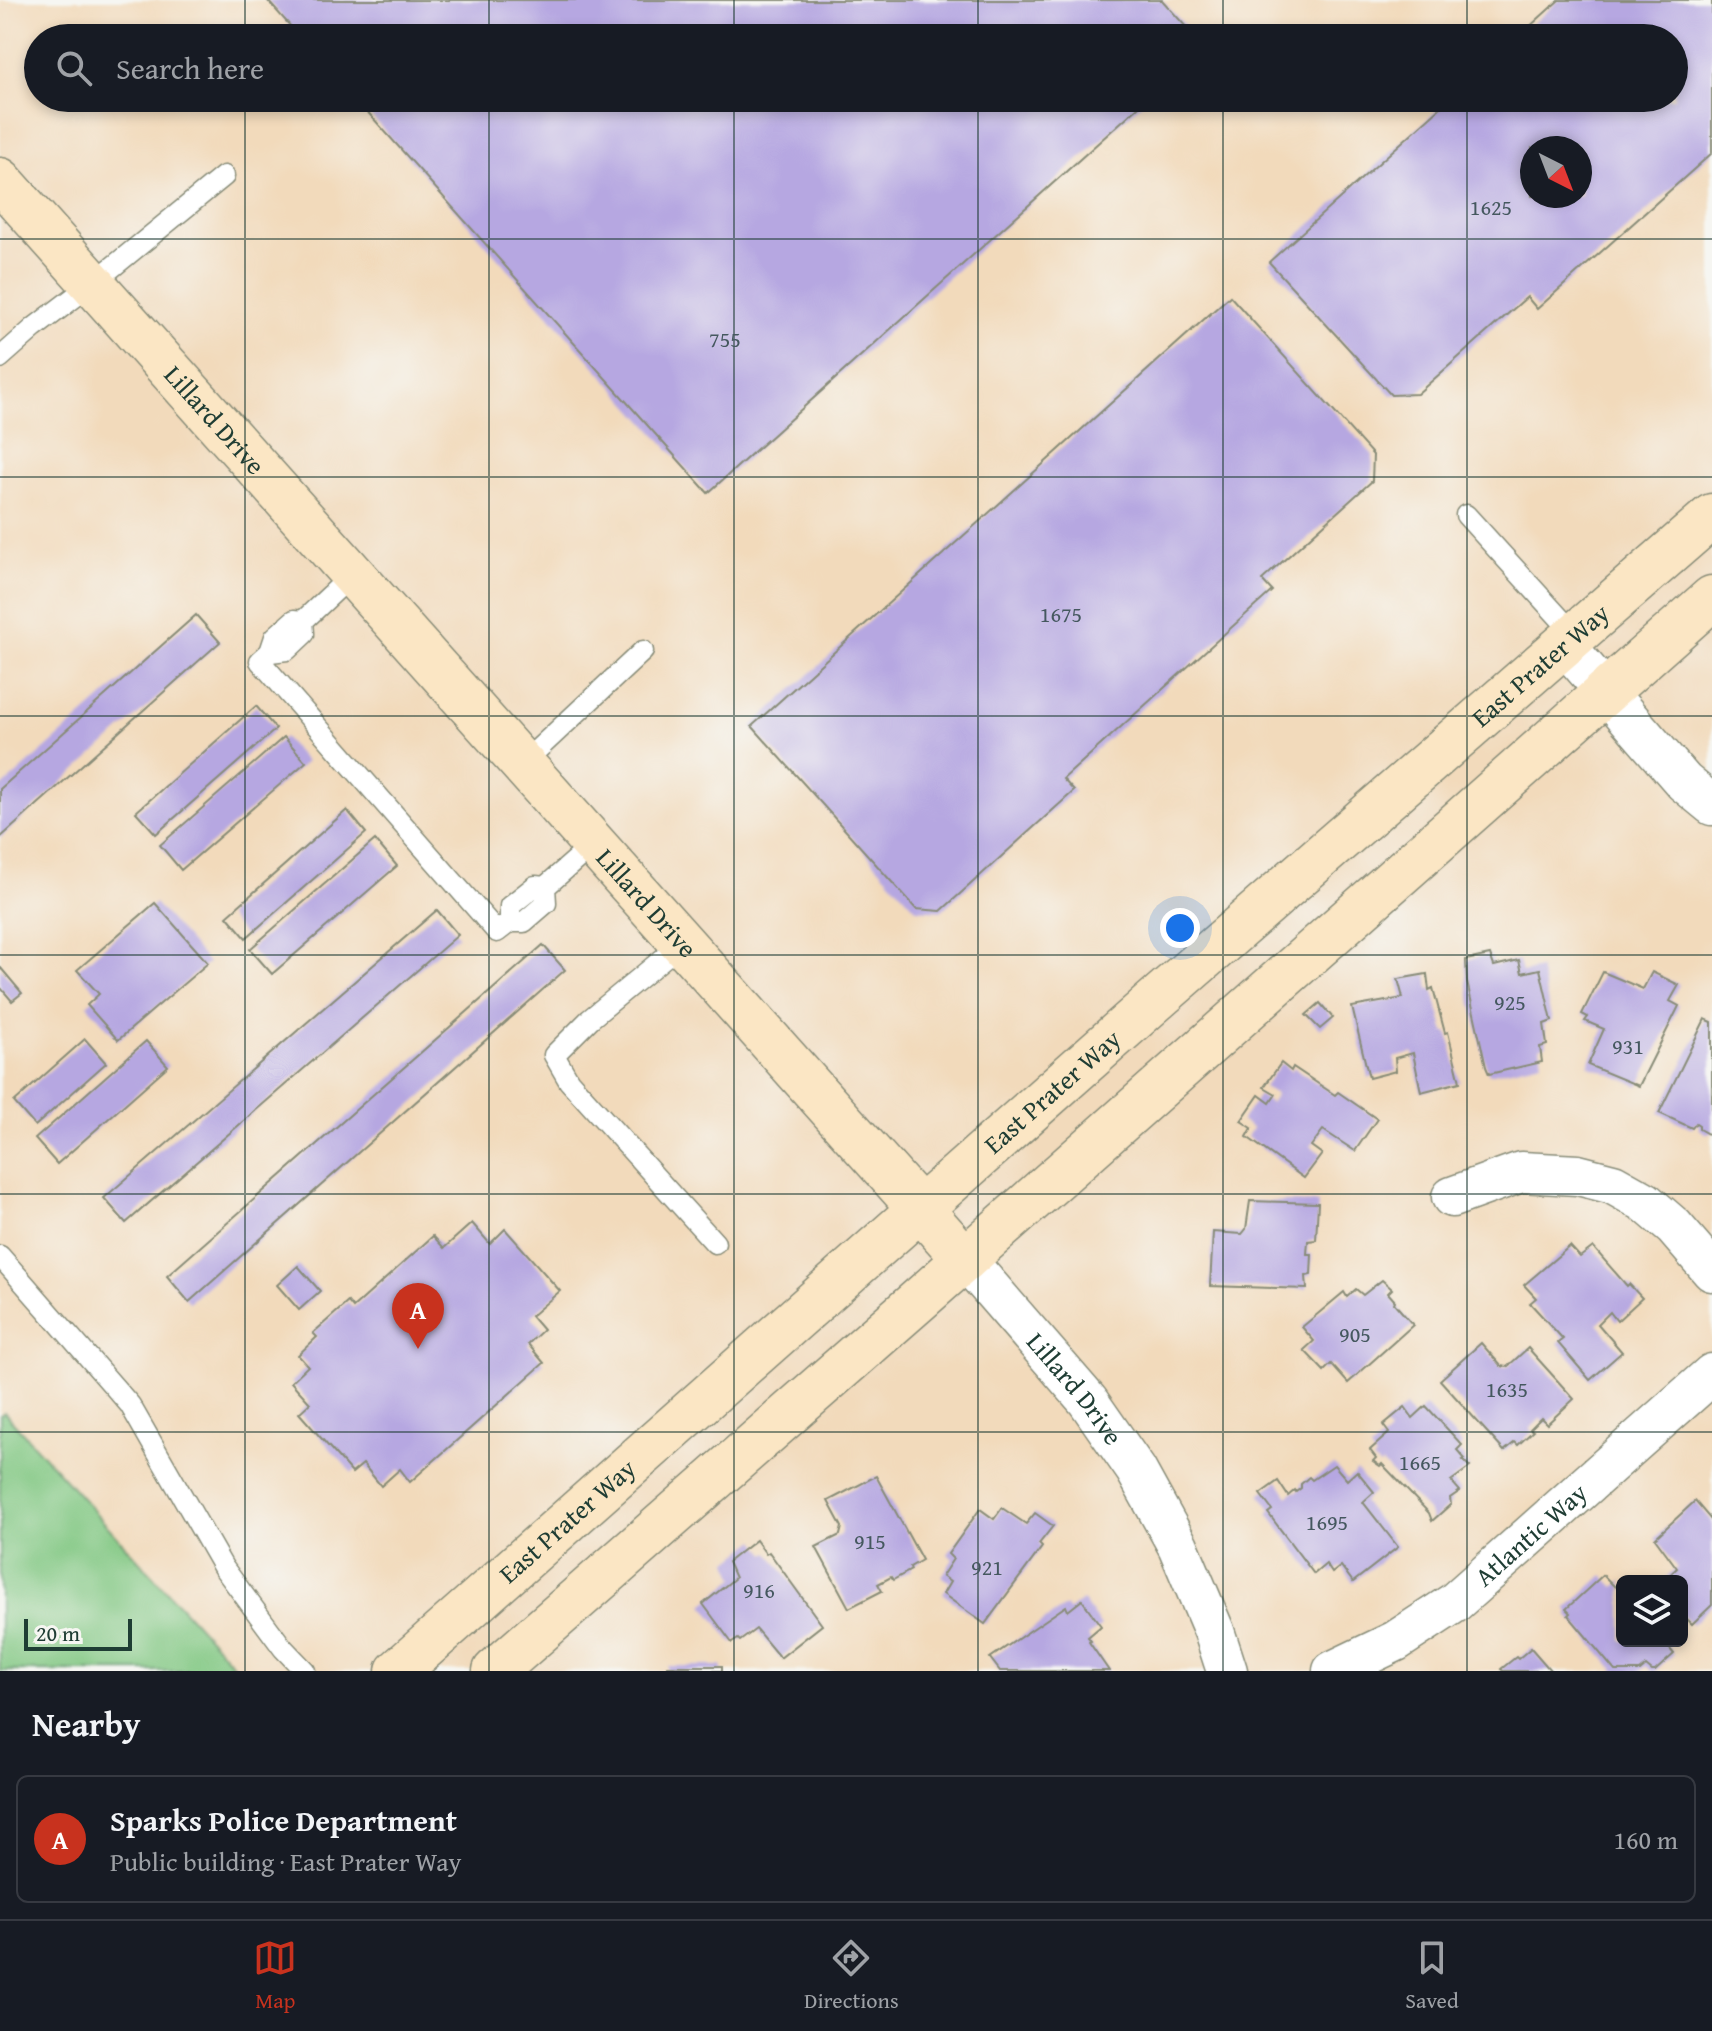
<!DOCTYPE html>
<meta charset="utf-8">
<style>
body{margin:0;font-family:"Gentium Book Plus",serif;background:#242831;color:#f1f3f6}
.controls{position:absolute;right:24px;bottom:24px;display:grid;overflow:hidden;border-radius:12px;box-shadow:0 4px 12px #0003}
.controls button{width:72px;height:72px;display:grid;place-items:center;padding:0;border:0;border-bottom:2px solid #363941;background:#171b24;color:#f1f3f6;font:40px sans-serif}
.compass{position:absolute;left:1520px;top:136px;width:72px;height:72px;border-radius:50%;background:#171b24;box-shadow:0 4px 12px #0003;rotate:138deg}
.scale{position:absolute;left:24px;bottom:20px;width:108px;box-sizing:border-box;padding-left:8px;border:4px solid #1f3d34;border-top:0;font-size:22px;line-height:28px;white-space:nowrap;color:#1f3d34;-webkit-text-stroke:6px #f6f6f2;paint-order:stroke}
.you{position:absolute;left:1180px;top:928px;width:28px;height:28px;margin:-20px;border:6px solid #fff;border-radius:50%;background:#1a73e8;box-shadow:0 0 0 12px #1a73e833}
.badge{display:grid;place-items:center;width:52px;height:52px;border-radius:50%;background:#c8321e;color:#fff;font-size:26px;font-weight:700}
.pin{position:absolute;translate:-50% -66px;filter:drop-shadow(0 2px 4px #0008)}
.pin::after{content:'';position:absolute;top:42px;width:28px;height:24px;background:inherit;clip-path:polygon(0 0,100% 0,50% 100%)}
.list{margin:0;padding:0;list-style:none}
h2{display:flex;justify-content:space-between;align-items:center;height:104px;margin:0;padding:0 32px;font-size:34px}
h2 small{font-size:26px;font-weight:400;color:#9ea1a6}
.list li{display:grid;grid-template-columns:52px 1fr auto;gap:24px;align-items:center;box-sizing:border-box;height:128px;margin:0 16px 16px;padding:0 16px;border:2px solid #363941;border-radius:12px}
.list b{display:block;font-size:30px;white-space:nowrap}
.list p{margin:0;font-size:26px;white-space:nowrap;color:#9ea1a6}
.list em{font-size:26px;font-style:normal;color:#9ea1a6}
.icon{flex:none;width:44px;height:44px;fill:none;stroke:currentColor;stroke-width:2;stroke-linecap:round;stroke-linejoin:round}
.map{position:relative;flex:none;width:1712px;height:1671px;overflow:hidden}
.search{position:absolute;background:#171b24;box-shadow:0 4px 12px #0003;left:24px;right:24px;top:24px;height:88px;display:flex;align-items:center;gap:20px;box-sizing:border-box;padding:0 28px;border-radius:44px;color:#9ea1a6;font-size:30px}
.sheet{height:248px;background:#171b24}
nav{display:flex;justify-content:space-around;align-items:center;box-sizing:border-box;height:112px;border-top:2px solid #363941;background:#171b24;font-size:22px;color:#9ea1a6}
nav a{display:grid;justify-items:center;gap:4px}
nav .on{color:#c8321e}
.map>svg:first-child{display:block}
.green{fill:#81c782;stroke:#50825b;stroke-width:2}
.building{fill:#b6a7e1;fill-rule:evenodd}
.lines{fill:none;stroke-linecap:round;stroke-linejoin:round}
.lane-casing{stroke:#888c78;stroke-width:23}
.street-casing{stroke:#888c78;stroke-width:43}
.secondary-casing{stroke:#888c78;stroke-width:47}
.lane{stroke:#fff;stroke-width:20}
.street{stroke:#fff;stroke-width:40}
.secondary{stroke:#fbe6c4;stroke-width:44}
.grid{fill:none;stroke:#1f3d34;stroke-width:2;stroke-opacity:0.55}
.labels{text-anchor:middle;stroke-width:6;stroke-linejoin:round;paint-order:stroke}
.number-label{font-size:22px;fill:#45585f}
.street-label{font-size:26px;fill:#1f3d34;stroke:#f6f6f2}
</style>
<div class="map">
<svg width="1712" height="1671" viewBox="0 0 1712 1671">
<rect width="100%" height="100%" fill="#f6f6f2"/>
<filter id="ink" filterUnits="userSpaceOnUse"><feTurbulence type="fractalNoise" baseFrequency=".0125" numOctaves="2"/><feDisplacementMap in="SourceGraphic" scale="16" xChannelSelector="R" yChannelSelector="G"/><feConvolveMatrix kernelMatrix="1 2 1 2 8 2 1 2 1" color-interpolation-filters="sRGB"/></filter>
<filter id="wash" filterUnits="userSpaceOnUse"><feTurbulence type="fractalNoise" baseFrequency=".006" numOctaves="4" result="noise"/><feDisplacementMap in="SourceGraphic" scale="32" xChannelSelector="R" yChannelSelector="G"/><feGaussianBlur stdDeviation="1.8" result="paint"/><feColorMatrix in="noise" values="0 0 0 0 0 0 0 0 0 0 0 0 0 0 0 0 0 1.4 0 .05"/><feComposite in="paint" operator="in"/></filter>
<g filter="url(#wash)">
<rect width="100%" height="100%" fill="#f2dabb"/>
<!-- green -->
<polygon class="green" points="4,1412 239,1671 0,1671 0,1415"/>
<g id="blocks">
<!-- building -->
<g class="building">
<polygon points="267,0 1162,0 1196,38 301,38"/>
<path d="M1559,0H1712V153L1537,309L1527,297L1417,394L1391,395L1269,262L1451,98H1674V38H1517ZM1532,148H1580V196H1532Z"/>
<polygon points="355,98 1148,98 708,493"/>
<polygon points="1230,296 1373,455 1372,481 1262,580 1272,591 1063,779 1074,791 941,911 916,909 752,726"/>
<polygon points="196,615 220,642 0,838 0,789"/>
<polygon points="256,706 276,729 156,834 136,812"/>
<polygon points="284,737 306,762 181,870 160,845"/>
<polygon points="347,810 366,833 246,938 227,916"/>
<polygon points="375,840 397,866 272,974 250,949"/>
<polygon points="155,903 208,963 118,1040 87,1005 99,994 77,970"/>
<polygon points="437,910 458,935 126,1223 104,1198"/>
<polygon points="543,945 565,970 189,1302 167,1276"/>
<polygon points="1490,955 1494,966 1519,960 1522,973 1540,969 1552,1021 1544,1024 1547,1045 1540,1047 1542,1062 1489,1074 1486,1067 1467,982 1466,960"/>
<polygon points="0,967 22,993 12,1001 0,987"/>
<polygon points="1603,972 1643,989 1652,972 1679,985 1670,1001 1679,1006 1639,1086 1588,1065 1604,1029 1585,1021 1588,1017 1582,1014"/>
<polygon points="1427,974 1429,990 1433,988 1445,1033 1448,1032 1460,1082 1421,1092 1413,1053 1395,1058 1396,1071 1369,1078 1352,1007 1403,998 1398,979"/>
<polygon points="1320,1003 1333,1018 1320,1029 1306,1015"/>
<polygon points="1705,1019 1712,1022 1712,1132 1708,1134 1699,1129 1699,1125 1696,1123 1692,1128 1659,1113"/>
<polygon points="85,1039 106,1063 35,1126 14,1102"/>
<polygon points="146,1041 168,1066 57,1164 35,1139"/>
<polygon points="1281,1063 1291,1071 1293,1067 1335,1095 1338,1092 1377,1119 1355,1151 1323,1130 1311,1146 1322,1154 1304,1178 1247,1137 1252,1128 1241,1121 1259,1095 1270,1103 1276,1094 1264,1087"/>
<polygon points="1250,1201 1318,1203 1316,1240 1308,1241 1307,1254 1312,1254 1311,1275 1306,1276 1307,1289 1210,1286 1213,1232 1242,1234 1246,1229"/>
<polygon points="472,1223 490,1244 505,1229 560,1291 531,1316 543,1330 528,1344 544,1363 410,1482 400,1469 381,1486 363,1464 352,1473 299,1413 310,1403 291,1382 308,1366 298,1355 317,1337 313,1333 348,1302 353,1308 433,1236 444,1248"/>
<polygon points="1570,1246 1580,1257 1593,1247 1627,1286 1629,1284 1642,1298 1617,1321 1610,1312 1598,1324 1622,1352 1590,1380 1558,1343 1563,1339 1530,1303 1536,1298 1524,1285"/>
<polygon points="298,1266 320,1291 299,1310 277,1285"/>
<polygon points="1382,1280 1392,1289 1388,1293 1395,1301 1394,1303 1413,1325 1348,1383 1331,1364 1324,1371 1304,1350 1314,1341 1302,1327 1344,1292 1347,1297 1356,1289 1363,1295"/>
<polygon points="1481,1343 1501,1366 1507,1367 1528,1348 1574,1399 1547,1424 1541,1418 1530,1429 1533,1431 1518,1445 1515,1442 1504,1451 1440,1380"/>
<polygon points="1426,1406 1462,1445 1457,1450 1465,1459 1463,1460 1470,1467 1451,1481 1460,1491 1450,1498 1451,1504 1432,1521 1429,1513 1382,1464 1380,1466 1373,1461 1376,1458 1370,1450 1389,1433 1383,1425 1405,1407 1413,1418"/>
<polygon points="1334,1465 1347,1480 1357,1471 1374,1492 1363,1502 1398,1547 1353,1582 1341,1566 1332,1573 1326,1564 1314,1574 1268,1513 1272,1510 1260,1494 1278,1481 1288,1496 1295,1490 1296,1492 1301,1488 1301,1484 1309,1477 1312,1480"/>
<polygon points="876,1476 922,1560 910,1567 911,1570 893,1580 891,1577 878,1584 882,1591 849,1608 816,1547 840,1535 842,1527 828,1501"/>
<polygon points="1695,1501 1712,1521 1712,1605 1692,1624 1682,1614 1682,1581 1663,1581 1677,1568 1655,1538"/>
<polygon points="1002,1508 1026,1524 1035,1513 1053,1526 1039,1544 1042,1547 985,1624 943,1594 950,1582 942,1576 953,1559 948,1554 980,1509 994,1519"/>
<polygon points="756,1540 766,1554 769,1552 822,1625 780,1658 756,1629 740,1641 738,1639 732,1643 703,1604 735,1578 728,1562"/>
<polygon points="1603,1575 1615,1587 1622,1580 1622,1641 1668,1641 1665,1643 1674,1654 1655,1671 1652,1671 1646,1666 1640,1671 1615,1671 1568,1615 1570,1613 1566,1609"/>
<polygon points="1082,1600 1101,1626 1088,1637 1091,1641 1089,1642 1109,1671 1000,1671 990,1658 1066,1606 1068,1611"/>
<polygon points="1531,1648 1551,1671 1503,1671 1501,1669 1516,1657 1518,1659"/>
<rect x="668" y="1666" width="54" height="5"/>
</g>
</g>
</g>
<g filter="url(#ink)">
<use href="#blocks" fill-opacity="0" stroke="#888c78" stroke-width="2"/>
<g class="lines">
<!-- lane casing -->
<g class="lane-casing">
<g id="lane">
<polyline points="0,358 34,328 93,283 224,176"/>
<polyline points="1466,515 1576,636"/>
<polyline points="303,621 304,634 287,650 270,652 275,637 294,620 303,621 353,574"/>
<polyline points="270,652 260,661 497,932 510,922"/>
<polyline points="522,764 643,651"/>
<polyline points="545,887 546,903 524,922 510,922 510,906 535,886 545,887 594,844"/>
<polyline points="682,943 590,1019 554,1055 569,1081 715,1243"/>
<polyline points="0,1256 130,1405 223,1567 283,1648 305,1671"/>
</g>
</g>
<!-- street casing -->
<g class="street-casing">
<g id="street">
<polyline points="1565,645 1684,782 1712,805"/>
<polyline points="1452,1197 1521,1172 1578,1175 1613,1184 1645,1202 1674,1227 1712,1271"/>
<path id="s1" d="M965,1259L1088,1401L1136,1470L1178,1546L1214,1631L1227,1671"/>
<path id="s2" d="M1333,1671L1396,1641L1454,1603L1712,1374"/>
</g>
</g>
<!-- secondary casing -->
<g class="secondary-casing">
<g id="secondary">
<path id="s3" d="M0,180L965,1259"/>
<path id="s4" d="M398,1671L1149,1006L1712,516"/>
<polyline points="495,1671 920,1299 1712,598"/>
</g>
</g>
<!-- lane -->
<use href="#lane" class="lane"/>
<!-- street -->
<use href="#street" class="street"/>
<!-- secondary -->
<use href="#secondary" class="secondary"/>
</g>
</g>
<!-- grid -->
<path class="grid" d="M245,0V38M489,0V38M734,0V38M978,0V38M1223,0V38M1467,0V38M245,98V1671M489,98V1671M734,98V1671M978,98V1671M1223,98V1671M1467,98V1671M0,239H1712M0,477H1712M0,716H1712M0,955H1712M0,1194H1712M0,1432H1712"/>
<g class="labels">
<!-- number labels -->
<g class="number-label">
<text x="1491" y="215">1625</text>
<text x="725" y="347">755</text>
<text x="1061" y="622">1675</text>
<text x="1510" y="1010">925</text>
<text x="1628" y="1054">931</text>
<text x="1355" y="1342">905</text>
<text x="1507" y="1397">1635</text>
<text x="1420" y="1470">1665</text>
<text x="1327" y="1530">1695</text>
<text x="870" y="1549">915</text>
<text x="987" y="1575">921</text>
<text x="759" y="1598">916</text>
</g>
<!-- street labels -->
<g class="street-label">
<text dy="9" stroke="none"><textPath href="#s3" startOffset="322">Lillard Drive</textPath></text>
<text dy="9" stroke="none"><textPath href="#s4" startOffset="1522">East Prater Way</textPath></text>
<text dy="9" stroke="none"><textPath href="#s3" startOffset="970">Lillard Drive</textPath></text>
<text dy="9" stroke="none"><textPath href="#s4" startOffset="874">East Prater Way</textPath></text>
<text dy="9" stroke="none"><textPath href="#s1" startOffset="170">Lillard Drive</textPath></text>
<text dy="9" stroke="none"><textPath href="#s4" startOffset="226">East Prater Way</textPath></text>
<text dy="9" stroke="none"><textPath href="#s2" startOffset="242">Atlantic Way</textPath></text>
</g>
</g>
</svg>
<div class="controls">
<button><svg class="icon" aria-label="layers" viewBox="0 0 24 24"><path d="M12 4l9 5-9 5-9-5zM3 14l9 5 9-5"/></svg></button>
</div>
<svg class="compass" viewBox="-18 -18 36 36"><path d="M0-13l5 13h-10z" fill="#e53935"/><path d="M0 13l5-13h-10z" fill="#9ea1a6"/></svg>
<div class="scale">20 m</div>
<div class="you"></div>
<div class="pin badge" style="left:418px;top:1349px">A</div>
<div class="search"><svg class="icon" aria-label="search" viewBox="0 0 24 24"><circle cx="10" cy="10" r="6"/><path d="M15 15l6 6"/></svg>Search here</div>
</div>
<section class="sheet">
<h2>Nearby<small></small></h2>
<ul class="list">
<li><span class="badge">A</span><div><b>Sparks Police Department</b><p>Public building · East Prater Way</p></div><em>160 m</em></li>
</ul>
</section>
<nav>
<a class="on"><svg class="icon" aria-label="map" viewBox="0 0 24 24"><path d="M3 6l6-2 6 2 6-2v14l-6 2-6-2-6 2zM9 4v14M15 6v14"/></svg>Map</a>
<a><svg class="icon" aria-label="directions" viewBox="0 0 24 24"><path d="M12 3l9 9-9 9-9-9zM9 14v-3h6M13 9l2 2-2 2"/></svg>Directions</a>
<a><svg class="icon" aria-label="saved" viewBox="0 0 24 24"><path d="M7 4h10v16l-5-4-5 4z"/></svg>Saved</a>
</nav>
